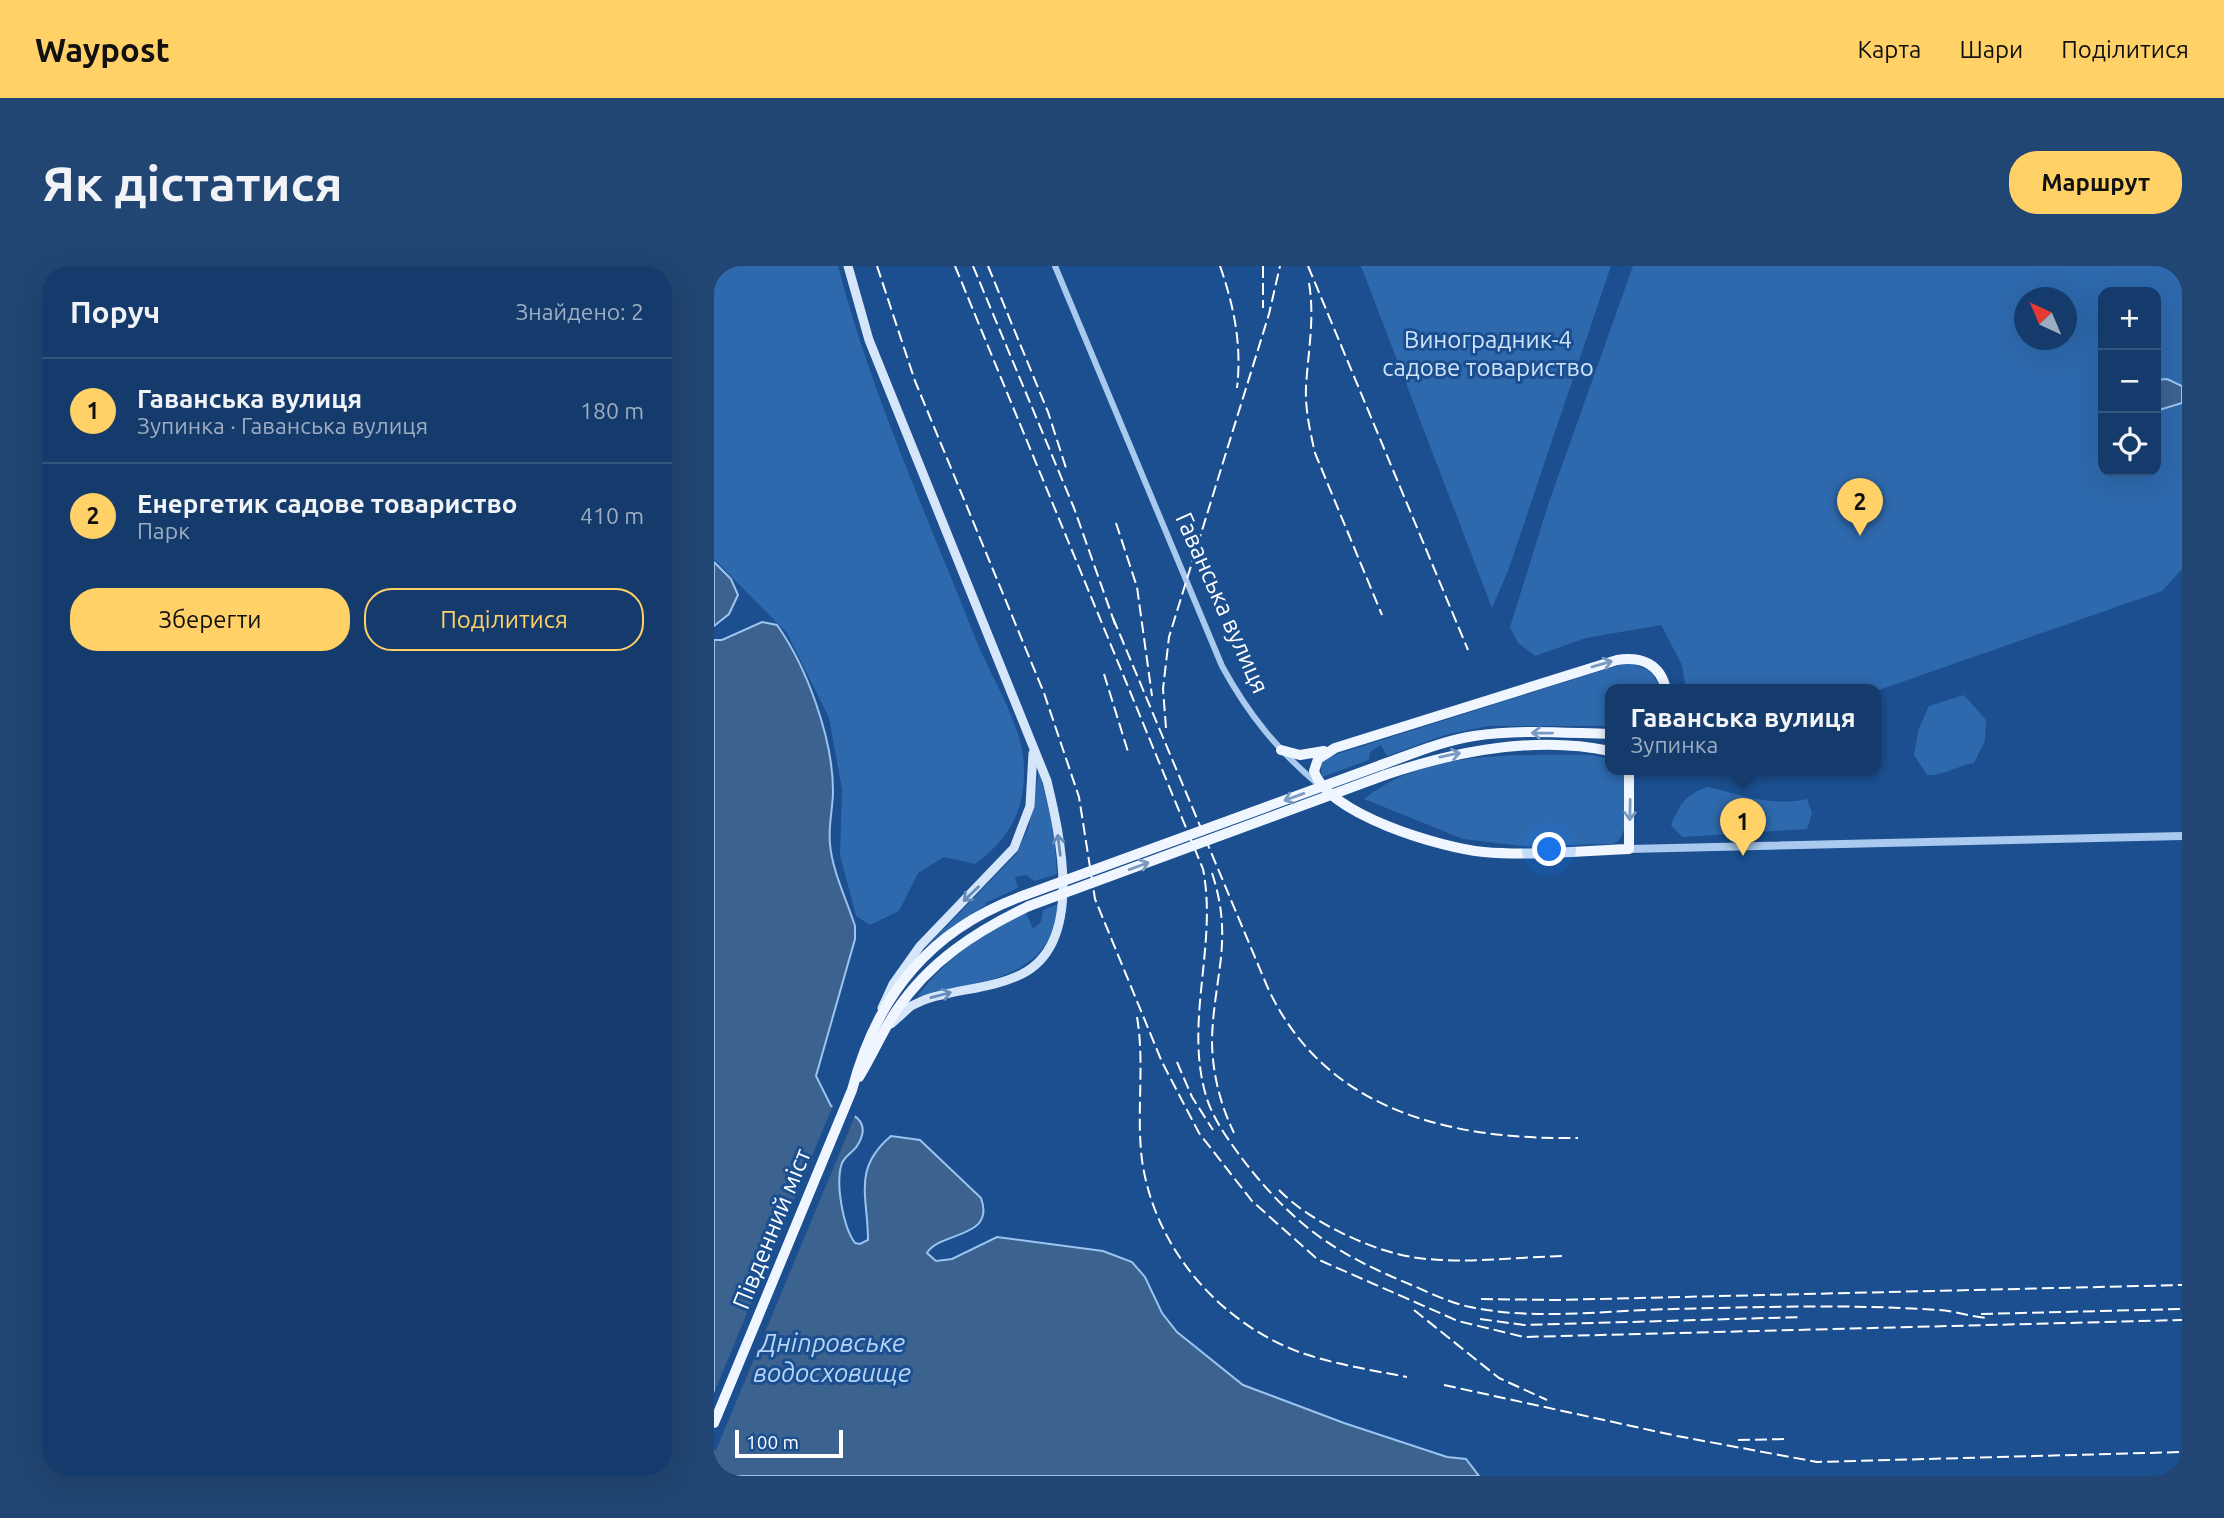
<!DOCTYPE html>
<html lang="uk">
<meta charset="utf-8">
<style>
body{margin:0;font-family:Ubuntu,sans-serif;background:#214673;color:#f1f3f6}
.controls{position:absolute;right:21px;top:21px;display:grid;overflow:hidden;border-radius:14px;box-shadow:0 7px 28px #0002}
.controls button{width:63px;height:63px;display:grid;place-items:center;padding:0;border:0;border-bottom:2px solid #33557e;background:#143b6b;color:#f1f3f6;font:35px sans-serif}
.compass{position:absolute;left:1300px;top:21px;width:63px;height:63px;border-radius:50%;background:#143b6b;box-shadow:0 7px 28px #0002;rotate:316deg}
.scale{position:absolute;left:21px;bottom:18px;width:108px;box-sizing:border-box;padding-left:7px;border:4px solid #fff;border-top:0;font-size:19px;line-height:24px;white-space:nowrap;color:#fff;-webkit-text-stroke:5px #1b4f8f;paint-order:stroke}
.you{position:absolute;left:836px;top:584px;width:24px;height:24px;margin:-18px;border:5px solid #fff;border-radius:50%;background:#1a73e8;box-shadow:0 0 0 10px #1a73e833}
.badge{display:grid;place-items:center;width:46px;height:46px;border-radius:50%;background:#ffd166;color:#111;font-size:23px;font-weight:700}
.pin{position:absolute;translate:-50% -58px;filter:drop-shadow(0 2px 4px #0008)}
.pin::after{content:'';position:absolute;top:37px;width:24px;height:21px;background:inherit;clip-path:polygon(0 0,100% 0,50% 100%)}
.popup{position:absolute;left:891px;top:418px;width:276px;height:91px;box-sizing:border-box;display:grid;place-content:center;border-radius:14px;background:#143b6b;filter:drop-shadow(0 2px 5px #0005);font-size:23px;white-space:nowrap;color:#9dadc1}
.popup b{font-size:26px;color:#f1f3f6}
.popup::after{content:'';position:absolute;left:50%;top:100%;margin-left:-14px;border:14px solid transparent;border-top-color:#143b6b}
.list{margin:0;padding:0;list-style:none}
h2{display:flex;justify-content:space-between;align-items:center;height:91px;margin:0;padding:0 28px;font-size:30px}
h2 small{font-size:23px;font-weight:400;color:#9dadc1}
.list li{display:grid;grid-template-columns:46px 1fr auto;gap:21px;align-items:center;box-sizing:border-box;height:105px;padding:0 28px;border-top:2px solid #33557e}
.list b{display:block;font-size:26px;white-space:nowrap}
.list p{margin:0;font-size:23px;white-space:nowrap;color:#9dadc1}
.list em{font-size:23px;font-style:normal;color:#9dadc1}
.actions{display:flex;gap:14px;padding:21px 28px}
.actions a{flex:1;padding:16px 0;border:2px solid #ffd166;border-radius:28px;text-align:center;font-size:24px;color:#ffd166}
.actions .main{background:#ffd166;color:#111}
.icon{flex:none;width:38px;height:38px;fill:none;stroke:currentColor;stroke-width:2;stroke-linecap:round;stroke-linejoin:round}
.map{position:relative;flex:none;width:1468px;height:1210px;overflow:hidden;border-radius:28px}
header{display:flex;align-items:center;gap:42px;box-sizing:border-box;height:98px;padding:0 35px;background:#ffd166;color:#111}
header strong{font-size:33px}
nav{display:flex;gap:38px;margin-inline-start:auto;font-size:24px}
.intro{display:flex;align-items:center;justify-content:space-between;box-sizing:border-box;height:168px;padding:0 42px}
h1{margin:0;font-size:49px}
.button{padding:18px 32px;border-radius:28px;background:#ffd166;color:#111;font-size:24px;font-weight:700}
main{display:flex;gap:42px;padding:0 42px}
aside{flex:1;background:#143b6b;border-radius:28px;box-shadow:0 7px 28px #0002}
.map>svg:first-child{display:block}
.green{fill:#2e69ad;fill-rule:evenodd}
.water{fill:#3c6290;stroke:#9cc4f0;stroke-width:2}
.pier{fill:#1b4f8f}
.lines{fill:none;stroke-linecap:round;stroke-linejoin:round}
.minor{stroke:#a9c9ee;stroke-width:6}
.tertiary{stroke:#a9c9ee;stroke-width:8}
.secondary{stroke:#d6e6fa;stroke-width:9}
.primary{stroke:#f0f6ff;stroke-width:10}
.rail{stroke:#fff;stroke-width:2;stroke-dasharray:12 5;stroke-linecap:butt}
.primary-bridge{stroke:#f0f6ff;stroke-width:10}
.oneway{stroke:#7b9ac1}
.oneway2{stroke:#668bba}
.labels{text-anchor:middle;stroke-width:6;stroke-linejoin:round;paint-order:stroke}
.park-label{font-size:24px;fill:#cfe3fa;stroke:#1b4f8f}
.street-label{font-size:24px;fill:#fff;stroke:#1b4f8f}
.water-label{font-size:26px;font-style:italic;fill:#b5d3f5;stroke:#1b4f8f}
</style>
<header>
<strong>Waypost</strong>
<nav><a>Карта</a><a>Шари</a><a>Поділитися</a></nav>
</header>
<div class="intro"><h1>Як дістатися</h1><a class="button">Маршрут</a></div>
<main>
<aside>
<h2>Поруч<small>Знайдено: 2</small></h2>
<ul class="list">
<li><span class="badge">1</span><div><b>Гаванська вулиця</b><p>Зупинка · Гаванська вулиця</p></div><em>180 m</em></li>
<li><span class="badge">2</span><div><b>Енергетик садове товариство</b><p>Парк</p></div><em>410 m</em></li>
</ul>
<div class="actions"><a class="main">Зберегти</a><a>Поділитися</a></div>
</aside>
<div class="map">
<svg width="1468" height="1210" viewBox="0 0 1468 1210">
<rect width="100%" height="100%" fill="#1b4f8f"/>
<!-- green -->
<g class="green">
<path d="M0,0H124C157,128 214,251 262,374C279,416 312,463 310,509C309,550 292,575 261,598L230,591L204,607L185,645L156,659L142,650L126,589L128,523L115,452L73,367L0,293Z"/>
<polygon points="647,0 897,0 794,305 778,342"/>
<path d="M919,0H1468V303L1448,325L1162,425L972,424L968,399L947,359L872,372L821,390L804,377L796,361L835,236ZM1389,26H1442V205H1389ZM1310,32H1352V74H1310Z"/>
<polygon points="915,396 938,406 947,424 896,424 896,460 774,460 731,469 673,490 667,479 656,486 655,494 608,511 607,498 617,490"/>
<path d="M1250,429L1272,454L1271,475L1260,497C1243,500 1230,510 1213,509L1200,489L1205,462L1215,440Z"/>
<path d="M877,489L896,493V504H909L910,508C910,526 919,570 899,578L808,580L749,573L650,533C709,484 804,489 877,489Z"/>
<polygon points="325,504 340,566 343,608 321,615 312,609 301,611 304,622 271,637 272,639 239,660 205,689 303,587 315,560"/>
<path d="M994,521C1028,529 1058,541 1093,533L1098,547L1093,563L968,571L957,559C966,538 972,528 994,521Z"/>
<path d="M344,638C338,716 263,715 203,731C231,693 269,667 312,647L319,663L327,656L329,644Z"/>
</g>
<!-- water -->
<g class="water">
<polygon points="1453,113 1468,120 1468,137 1442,145 1442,114"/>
<polygon points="0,296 17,313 24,329 15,348 0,360"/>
<path d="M48,356L63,359C93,401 119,473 119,525C119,542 114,560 116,578C118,604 133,635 141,660V673L102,810L117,840C136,846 160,854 143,880C139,886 131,890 128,897C121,916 129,961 141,977L146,978L154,974C154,930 138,903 177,870L206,874L267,932C282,973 226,965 213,987L222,995L238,993L283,971L389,985L418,996L431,1011L448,1047L463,1066L529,1119L630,1157L733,1191L752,1193L765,1210H0V374H8Z"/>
</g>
<!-- pier -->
<polygon class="pier" points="120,837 143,845 0,1189 0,1127"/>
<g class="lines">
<!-- minor -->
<path class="minor" d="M341,0L508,400C534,448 564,485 606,520"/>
<!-- tertiary -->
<polyline class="tertiary" points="915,583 1468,570"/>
<!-- secondary -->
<g class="secondary">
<path d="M134,0L155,74L333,515C346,569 371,676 308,708C278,723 241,723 210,734L197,740L177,758"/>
<polyline points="168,742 179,718 206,680 300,582 316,540 319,487"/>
</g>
<!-- primary -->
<g class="primary">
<polyline points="567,484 586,489 610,485"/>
<path d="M667,499C698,488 728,475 760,470C805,463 851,467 896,468"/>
<path d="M915,504V583C871,585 813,590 770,586C728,582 614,549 600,505L604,493L621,482L903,394C927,390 947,398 952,424"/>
<path d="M671,509C742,485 821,469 896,485"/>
<path d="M145,811C158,790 168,766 182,745C216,695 261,666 315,640"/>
<path d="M0,1157L138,824C163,729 216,663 311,629"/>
</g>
<!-- rail -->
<g class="rail">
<polyline points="163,0 201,115 330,427 365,531 381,633 448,796 485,867 538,935 603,993 744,1055 810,1071 1468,1054"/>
<path d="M241,0L489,603C504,680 469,757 493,833C501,857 518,879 533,899C584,963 624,989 700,1020C718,1028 737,1037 756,1041C822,1055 894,1044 960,1043C1048,1041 1137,1038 1225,1044C1241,1045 1257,1051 1274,1052"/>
<polyline points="259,0 360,242 402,361"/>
<polyline points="274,0 334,146 352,202"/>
<path d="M506,0C520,40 528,79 523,122"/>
<polyline points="549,0 549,42"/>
<polyline points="594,0 754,384"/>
<path d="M595,17C601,52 594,86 592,121C591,143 596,165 601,187L668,349"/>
<polyline points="402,257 423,321 438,430"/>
<path d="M399,352L553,720C610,846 738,874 864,872"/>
<polyline points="390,408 415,489"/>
<polyline points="452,462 449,423 455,371 555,48 566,0"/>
<path d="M498,607C520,674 500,709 498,773C498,806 506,838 520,867"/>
<path d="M423,751C431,798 422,846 428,894C440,980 503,1055 585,1086C619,1098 657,1104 693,1111"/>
<polyline points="463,796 478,831 499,864"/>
<path d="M565,924C596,956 659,986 704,992C751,998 802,991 850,990"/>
<polyline points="767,1033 842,1034 1468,1019"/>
<polyline points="700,1044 785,1112 833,1134"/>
<polyline points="1267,1048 1468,1043"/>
<polyline points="766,1053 810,1059 1088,1051"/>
<polyline points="730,1119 963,1170 1103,1196 1468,1186"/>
<polyline points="1024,1174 1075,1173"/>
</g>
<!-- primary-bridge -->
<g class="primary-bridge">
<polyline points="311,629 667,499"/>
<polyline points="315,640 671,509"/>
</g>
</g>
<!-- one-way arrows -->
<defs><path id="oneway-shaft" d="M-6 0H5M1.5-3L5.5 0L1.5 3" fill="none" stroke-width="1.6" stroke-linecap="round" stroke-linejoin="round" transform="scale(1.75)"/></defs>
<g class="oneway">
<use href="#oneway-shaft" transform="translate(888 398) rotate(-16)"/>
<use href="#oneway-shaft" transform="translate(828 467) rotate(-179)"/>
<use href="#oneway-shaft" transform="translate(736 489) rotate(-12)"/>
<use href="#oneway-shaft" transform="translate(580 531) rotate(160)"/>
<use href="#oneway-shaft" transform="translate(916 544) rotate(91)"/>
<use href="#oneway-shaft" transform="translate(425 600) rotate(-20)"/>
</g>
<g class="oneway2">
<use href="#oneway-shaft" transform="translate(345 579) rotate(-97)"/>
<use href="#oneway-shaft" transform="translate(257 628) rotate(136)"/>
<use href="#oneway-shaft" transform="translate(227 729) rotate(-15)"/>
</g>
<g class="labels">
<!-- park labels -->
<g class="park-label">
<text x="774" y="82">Виноградник-4<tspan x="774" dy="28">садове товариство</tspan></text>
</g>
<!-- street labels -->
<g class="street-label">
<text transform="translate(508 337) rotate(66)" y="8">Гаванська вулиця</text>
<text transform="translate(58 963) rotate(-68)" y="8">Південний міст</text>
</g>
<!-- water labels -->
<g class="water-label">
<text x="118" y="1086">Дніпровське<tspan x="118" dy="30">водосховище</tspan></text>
</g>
</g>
</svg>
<div class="controls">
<button>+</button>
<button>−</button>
<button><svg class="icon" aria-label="locate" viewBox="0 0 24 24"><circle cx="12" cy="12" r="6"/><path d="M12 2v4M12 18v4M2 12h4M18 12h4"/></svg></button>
</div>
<svg class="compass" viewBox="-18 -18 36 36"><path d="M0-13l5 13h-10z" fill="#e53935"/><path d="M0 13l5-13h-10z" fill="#9dadc1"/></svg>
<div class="scale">100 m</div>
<div class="you"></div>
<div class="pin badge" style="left:1029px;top:590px">1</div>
<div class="popup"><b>Гаванська вулиця</b>Зупинка</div>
<div class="pin badge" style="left:1146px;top:270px">2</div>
</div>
</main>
